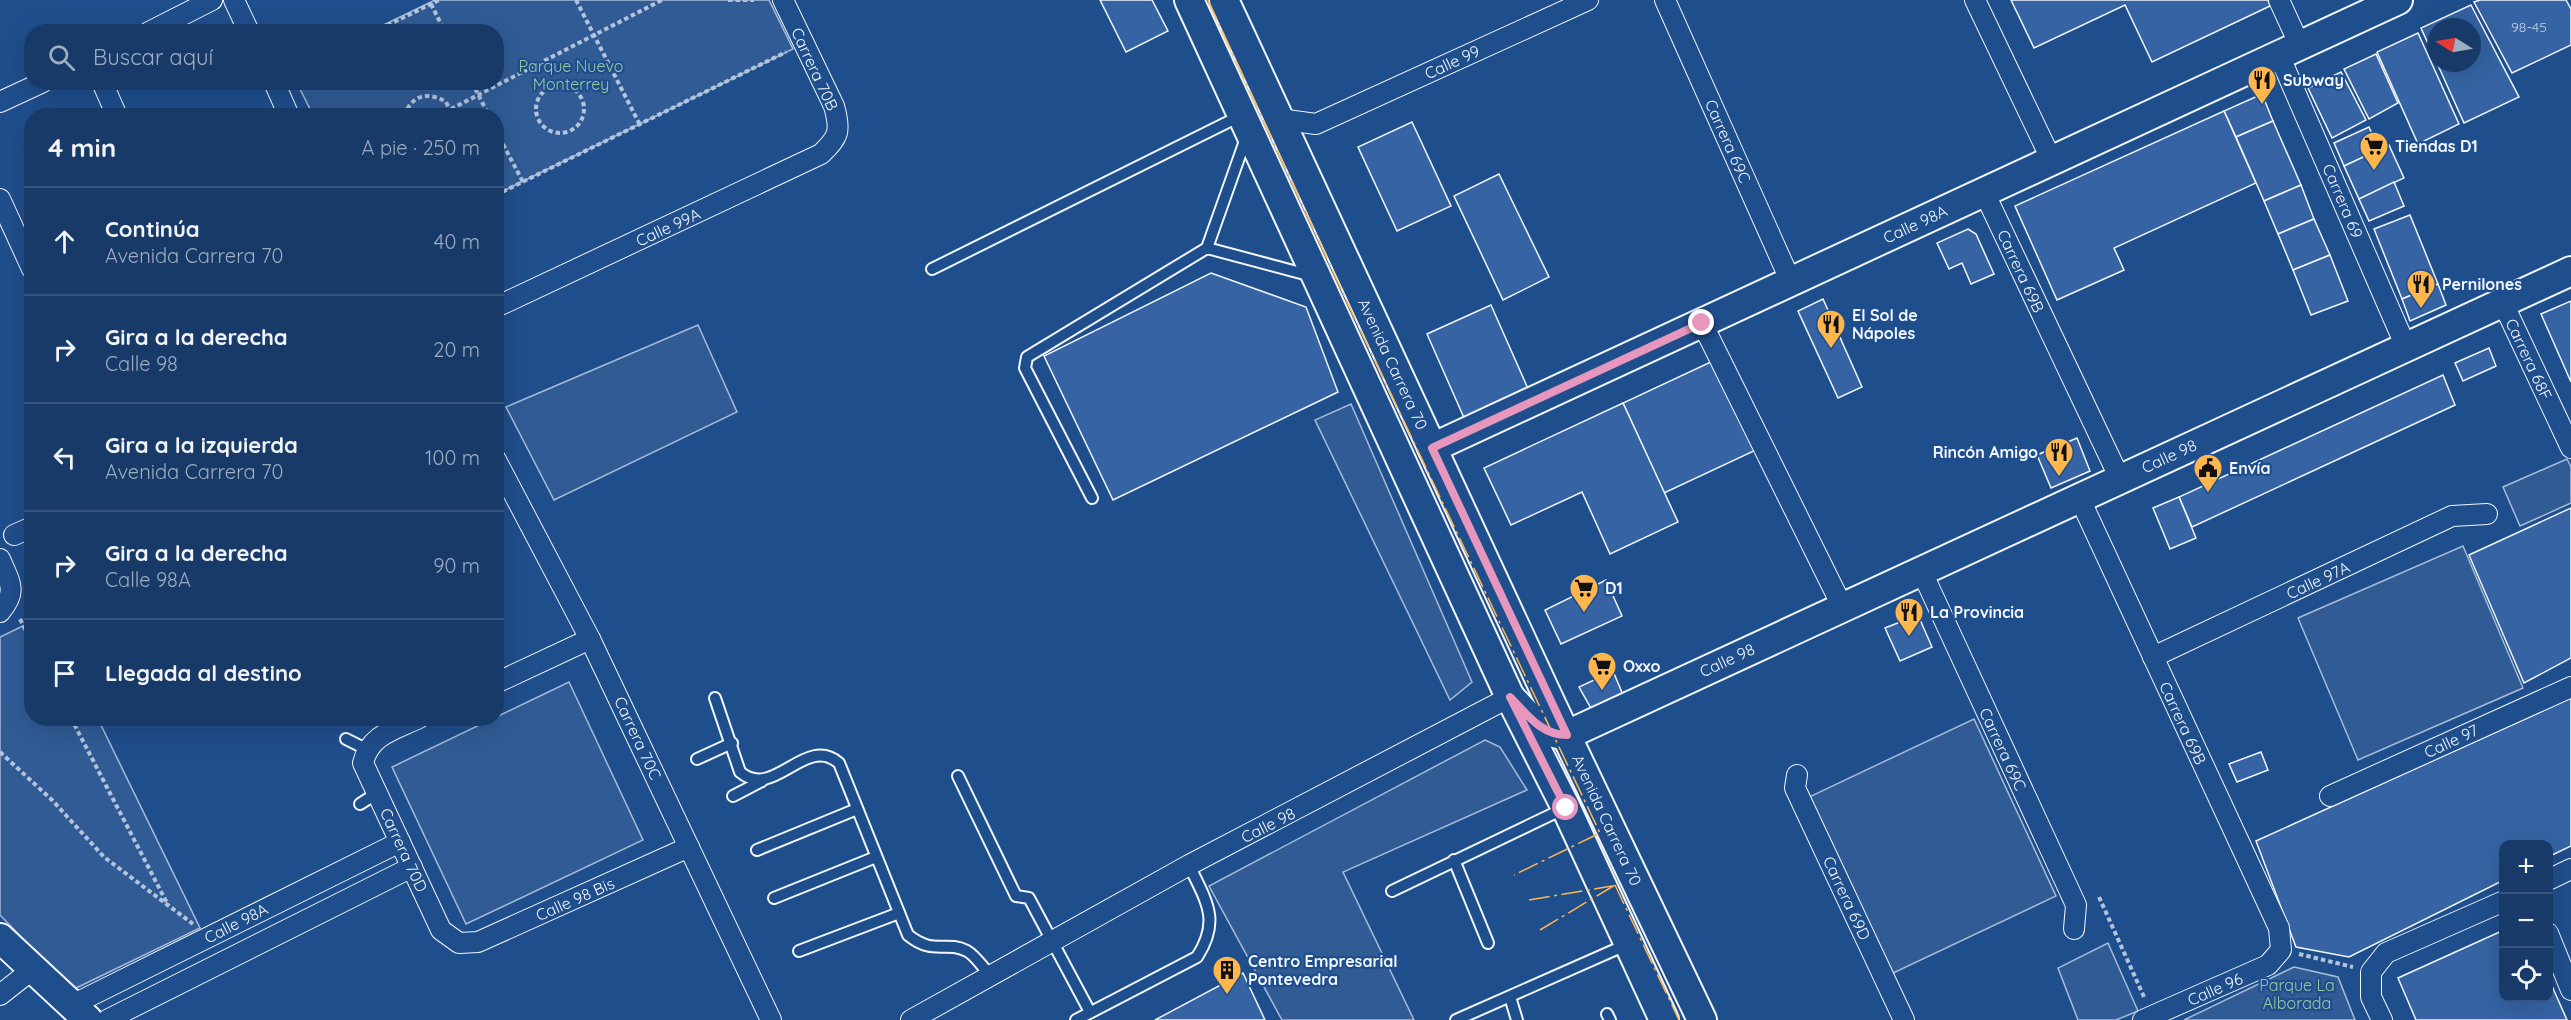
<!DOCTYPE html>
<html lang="es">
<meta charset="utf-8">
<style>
body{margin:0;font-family:Quicksand,sans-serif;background:#244571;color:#f1f3f6}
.controls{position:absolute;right:18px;bottom:18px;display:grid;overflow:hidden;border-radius:12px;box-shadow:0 6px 24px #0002}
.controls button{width:54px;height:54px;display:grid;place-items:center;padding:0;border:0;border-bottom:2px solid #36547d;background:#173a69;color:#f1f3f6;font:30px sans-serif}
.compass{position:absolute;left:2427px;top:18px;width:54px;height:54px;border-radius:50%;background:#173a69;box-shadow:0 6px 24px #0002;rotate:281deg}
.stop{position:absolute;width:18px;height:18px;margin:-14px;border:4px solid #e797bd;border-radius:50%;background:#fff}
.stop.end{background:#e797bd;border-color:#fff;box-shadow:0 2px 6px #0008}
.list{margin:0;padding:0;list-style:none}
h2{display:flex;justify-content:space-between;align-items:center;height:78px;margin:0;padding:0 24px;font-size:26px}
h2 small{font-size:20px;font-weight:400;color:#9eadc0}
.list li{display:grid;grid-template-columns:39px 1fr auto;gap:18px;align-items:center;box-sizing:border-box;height:108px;padding:0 24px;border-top:2px solid #36547d}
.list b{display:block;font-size:22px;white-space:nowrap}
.list p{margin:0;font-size:20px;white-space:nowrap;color:#9eadc0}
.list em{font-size:20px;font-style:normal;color:#9eadc0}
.icon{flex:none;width:33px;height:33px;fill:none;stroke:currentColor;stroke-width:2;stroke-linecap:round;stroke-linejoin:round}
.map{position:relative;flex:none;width:2571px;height:1020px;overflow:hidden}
.search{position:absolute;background:#173a69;box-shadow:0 6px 24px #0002;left:24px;top:24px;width:480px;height:66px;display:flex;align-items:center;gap:15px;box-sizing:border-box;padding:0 21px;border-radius:24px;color:#9eadc0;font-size:22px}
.panel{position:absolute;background:#173a69;box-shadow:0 6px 24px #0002;left:24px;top:108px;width:480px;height:618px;border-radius:24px}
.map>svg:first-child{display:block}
.built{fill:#305b95;stroke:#a8bbd7;stroke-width:1.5}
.building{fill:#3563a3;stroke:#f2f6ff;stroke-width:1.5}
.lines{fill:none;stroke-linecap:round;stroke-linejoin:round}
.lane-casing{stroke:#f2f6ff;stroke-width:14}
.street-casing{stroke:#f2f6ff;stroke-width:22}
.secondary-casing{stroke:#f2f6ff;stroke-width:32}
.path{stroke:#b3c4dc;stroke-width:4;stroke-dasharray:4.5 3;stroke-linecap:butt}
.lane{stroke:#1f4e8c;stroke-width:10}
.street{stroke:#1f4e8c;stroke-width:20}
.secondary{stroke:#1f4e8c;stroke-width:28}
.power{stroke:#ffb74d;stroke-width:1.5;stroke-dasharray:21 4.5 3 4.5;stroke-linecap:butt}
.route{stroke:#e797bd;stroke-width:8}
.labels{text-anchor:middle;stroke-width:4.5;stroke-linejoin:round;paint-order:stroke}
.number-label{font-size:14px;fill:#c3d1e8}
.street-label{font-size:16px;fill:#f2f6ff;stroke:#1f4e8c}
.park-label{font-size:16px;fill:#97c8a6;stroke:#1f4e8c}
.poi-label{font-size:16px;font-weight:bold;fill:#f2f6ff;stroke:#1f4e8c;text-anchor:start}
</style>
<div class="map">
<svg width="2571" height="1020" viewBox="0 0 2571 1020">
<rect width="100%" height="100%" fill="#1f4e8c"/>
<!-- built -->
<g class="built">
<polygon points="435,0 769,0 793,49 497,194 496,116 313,115 297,83 496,82 496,32 371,31"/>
<polygon points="698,325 737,412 554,500 506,407"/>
<polygon points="1351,404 1472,682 1450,700 1315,420"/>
<polygon points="2567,459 2571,467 2571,503 2520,526 2503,487"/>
<polygon points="2463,546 2523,688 2358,760 2298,618"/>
<polygon points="31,622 32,718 98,719 200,928 72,990 0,915 0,637"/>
<polygon points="569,682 643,840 466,924 392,767"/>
<polygon points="1974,719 2056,896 1889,975 1807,798"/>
<polygon points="1485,740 1500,747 1527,790 1343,872 1414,1020 1282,1020 1209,886"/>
<polygon points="2108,943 2138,1011 2116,1020 2078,1020 2058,968"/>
<polygon points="2294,967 2338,977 2355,1020 2184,1020"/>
</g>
<!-- building -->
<g class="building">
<polygon points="1100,0 1152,0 1168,31 1126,52"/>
<polygon points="2011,0 2268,0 2270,6 2152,62 2125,5 2034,48"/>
<polygon points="2480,0 2566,0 2571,9 2571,45 2512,73 2474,2"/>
<polygon points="2471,5 2519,97 2464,123 2437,63 2472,63 2472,27 2436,27 2436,61 2421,28"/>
<polygon points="2418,33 2459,124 2418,144 2377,52"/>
<polygon points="2376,54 2398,103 2369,119 2344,69"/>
<polygon points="2341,72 2366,120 2332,138 2308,88"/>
<polygon points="2262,94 2273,121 2236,137 2224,111"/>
<polygon points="2224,111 2256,183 2114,248 2124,270 2057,300 2015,206"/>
<polygon points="2273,121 2301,185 2264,201 2236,137"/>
<polygon points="1412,122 1451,206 1397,231 1358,147"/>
<polygon points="2369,127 2379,150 2344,166 2334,143"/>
<polygon points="2389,145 2404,178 2359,199 2344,166"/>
<polygon points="1499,174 1549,277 1503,300 1454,196"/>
<polygon points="2394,182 2404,206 2369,221 2359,199"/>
<polygon points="2301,185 2314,219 2278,234 2264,201"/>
<polygon points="2410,215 2438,284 2402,299 2374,229"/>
<polygon points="2314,219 2330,255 2293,270 2278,234"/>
<polygon points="1968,229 1976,234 1994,274 1971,284 1962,263 1949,269 1937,243"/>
<polygon points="2330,255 2348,301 2311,315 2293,270"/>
<polygon points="1211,273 1306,307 1338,392 1113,500 1044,356"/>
<polygon points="2438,284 2446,305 2410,321 2402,299"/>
<polygon points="1823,299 1862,387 1838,398 1798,311"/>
<polygon points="2571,301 2571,382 2541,314"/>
<polygon points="1491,305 1529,391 1465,420 1427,334"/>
<polygon points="2489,348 2496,366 2463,381 2455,363"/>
<polygon points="1715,360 1756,450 1664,493 1623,403"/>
<polygon points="2443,375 2455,405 2192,527 2179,497"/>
<polygon points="1623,403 1678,522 1610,554 1582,492 1511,525 1484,468"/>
<polygon points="2077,438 2090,471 2051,488 2037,455"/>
<polygon points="2179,497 2196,538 2170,549 2153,508"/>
<polygon points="2571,508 2571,658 2524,683 2469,555"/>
<polygon points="1606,580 1622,616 1561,644 1545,610"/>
<polygon points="1918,615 1932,647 1900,661 1885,628"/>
<polygon points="1613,671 1623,695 1592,710 1579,687"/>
<polygon points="2571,698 2571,846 2548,857 2548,844 2504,844 2504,880 2349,957 2296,947 2256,841"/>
<polygon points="2261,752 2268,770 2237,782 2229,764"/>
<polygon points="2504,930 2504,998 2548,998 2548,977 2567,1020 2416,1020 2398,978"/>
<polygon points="1243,973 1265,1020 1155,1020"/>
</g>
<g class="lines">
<!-- lane casing -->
<g class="lane-casing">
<g id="lane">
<polyline points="1207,248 1246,138"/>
<polyline points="932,269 1240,116"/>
<polyline points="1092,498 1025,368 1027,357 1207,248 1312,276"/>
<path d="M715,698L740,772C774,801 805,734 839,763L908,935C934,956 945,940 967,951C976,956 983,968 990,975"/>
<polyline points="346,739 366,749"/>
<polyline points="697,759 732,743"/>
<polyline points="958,776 1016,896 1029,898 1090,1012"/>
<polyline points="733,796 762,781"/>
<polyline points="360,804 377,793"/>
<polyline points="757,850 857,809"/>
<polyline points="1454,860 1488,943"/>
<polyline points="1392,891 1565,808"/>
<polyline points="774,898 876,857"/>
<polyline points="799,951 899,913"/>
<polyline points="1510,997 1517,1020"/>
<polyline points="1607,1014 1610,1020"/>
<path d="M1076,1020L1197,957C1221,920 1206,901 1189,865"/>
<polyline points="1456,1020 1628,944"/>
</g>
</g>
<!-- street casing -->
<g class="street-casing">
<g id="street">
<polyline points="234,0 249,32"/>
<polyline points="1665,0 1791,282"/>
<polyline points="1975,0 2052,161"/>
<polyline points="2279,0 2300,46"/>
<polyline points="149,32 212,0"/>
<polyline points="2279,55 2406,347"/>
<polyline points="102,82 117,116"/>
<polyline points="274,82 289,116"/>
<polyline points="0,102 43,82"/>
<polyline points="1279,119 1316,124 1588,0"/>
<polyline points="1984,192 2120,479"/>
<polyline points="0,199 32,269"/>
<polyline points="2503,303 2571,448"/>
<path d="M496,307L821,154C839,137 841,131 834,106L783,0"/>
<polyline points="1702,323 1842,606"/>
<polyline points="496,460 590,639 771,1020"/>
<polyline points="2079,497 2279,928 2281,950 2268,965 2143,1020"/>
<polyline points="14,535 32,527"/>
<path d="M0,559C10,583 18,591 0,612"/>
<polyline points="1921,570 2076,905 2074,929"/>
<polyline points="2153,657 2452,516 2487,514"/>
<polyline points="496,683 590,639"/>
<path d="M419,718C395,730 370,734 363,763L441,930L459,943L478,942L689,847"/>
<polyline points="1797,775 1795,788 1904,1020"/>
<polyline points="2330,796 2571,687"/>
<polyline points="2548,880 2571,869"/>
<polyline points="2548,933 2571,990"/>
<polyline points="0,995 33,969"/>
<polyline points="72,1005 400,842"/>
<polyline points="107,1020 412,867"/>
<polyline points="911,1020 1189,865 1510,697"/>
<polyline points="2382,1020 2371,997 2371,972 2386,953 2504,901"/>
</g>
</g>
<!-- secondary casing -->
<g class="secondary-casing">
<g id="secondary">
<polyline points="1189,0 1510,697 1566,808 1664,1020"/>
<polyline points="1224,0 1553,708 1702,1020"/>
<polyline points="1432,448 2398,0"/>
<path d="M1510,697C1528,715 1541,735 1567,735L2571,271"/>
<polyline points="0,938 88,1020"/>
</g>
</g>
<!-- path -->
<g class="path">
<polyline points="576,0 640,125"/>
<polyline points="728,0 754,0"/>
<polyline points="431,4 445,32"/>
<polyline points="374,32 439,0"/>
<polyline points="472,82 489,116"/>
<circle cx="560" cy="109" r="24"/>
<polyline points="451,109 662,0"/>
<path d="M405,116C410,95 429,91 446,102L453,116"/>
<polyline points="496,131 523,182"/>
<polyline points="496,195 786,52"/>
<polyline points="20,619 32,643"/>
<polyline points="71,718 168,905"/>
<polyline points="0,752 52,800 104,857 193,924"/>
<polyline points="2099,897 2145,999"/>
<polyline points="2299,954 2353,967"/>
</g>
<!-- lane -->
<use href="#lane" class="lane"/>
<!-- street -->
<use href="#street" class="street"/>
<!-- secondary -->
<use href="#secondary" class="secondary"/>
<!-- power -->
<g class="power">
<polyline points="1208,0 1348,304 1600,833 1514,875"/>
<polyline points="1615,885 1679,1020"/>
<polyline points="1529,900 1612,886"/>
<polyline points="1540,930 1615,885"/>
</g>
</g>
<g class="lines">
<!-- route -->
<path class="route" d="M1566,808L1510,697C1528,715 1541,735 1567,735L1432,448L1702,323"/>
</g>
<!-- icons -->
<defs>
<g id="restaurant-pin" transform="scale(1.5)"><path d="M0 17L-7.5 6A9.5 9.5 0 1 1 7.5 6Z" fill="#ffb74d" stroke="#1f4e8c"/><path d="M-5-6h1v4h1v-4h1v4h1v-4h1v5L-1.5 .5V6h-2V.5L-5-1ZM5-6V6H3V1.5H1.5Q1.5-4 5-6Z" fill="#111"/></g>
<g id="supermarket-pin" transform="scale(1.5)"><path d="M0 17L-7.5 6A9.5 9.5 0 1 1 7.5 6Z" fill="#ffb74d" stroke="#1f4e8c"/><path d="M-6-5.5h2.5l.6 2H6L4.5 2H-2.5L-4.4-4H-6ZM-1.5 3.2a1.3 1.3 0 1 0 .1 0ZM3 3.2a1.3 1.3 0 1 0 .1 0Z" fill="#111"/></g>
<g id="civic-pin" transform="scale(1.5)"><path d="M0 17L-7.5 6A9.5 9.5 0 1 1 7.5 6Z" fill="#ffb74d" stroke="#1f4e8c"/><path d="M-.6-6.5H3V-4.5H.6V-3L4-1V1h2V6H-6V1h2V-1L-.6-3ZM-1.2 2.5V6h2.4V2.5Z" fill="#111"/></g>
<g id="building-pin" transform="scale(1.5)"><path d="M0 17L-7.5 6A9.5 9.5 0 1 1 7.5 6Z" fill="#ffb74d" stroke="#1f4e8c"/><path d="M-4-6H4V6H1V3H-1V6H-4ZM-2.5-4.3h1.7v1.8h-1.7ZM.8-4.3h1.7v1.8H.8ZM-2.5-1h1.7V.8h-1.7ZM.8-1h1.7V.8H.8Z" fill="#111"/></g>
</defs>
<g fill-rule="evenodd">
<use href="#restaurant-pin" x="2262" y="80"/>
<use href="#supermarket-pin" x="2374" y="146"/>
<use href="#restaurant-pin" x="2421" y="284"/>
<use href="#restaurant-pin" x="1831" y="324"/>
<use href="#restaurant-pin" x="2059" y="452"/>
<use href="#civic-pin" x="2208" y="468"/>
<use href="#supermarket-pin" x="1584" y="588"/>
<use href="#restaurant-pin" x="1909" y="612"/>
<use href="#supermarket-pin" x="1602" y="666"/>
<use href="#building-pin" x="1227" y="970"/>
</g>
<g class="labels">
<!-- number labels -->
<g class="number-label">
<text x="2529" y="32">98-45</text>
</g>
<!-- street labels -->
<g class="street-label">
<text transform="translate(1452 62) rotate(-25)" y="6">Calle 99</text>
<text transform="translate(815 69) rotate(65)" y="6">Carrera 70B</text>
<text transform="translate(1728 141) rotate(66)" y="6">Carrera 69C</text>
<text transform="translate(2343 201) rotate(67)" y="6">Carrera 69</text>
<text transform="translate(1915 224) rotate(-25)" y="6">Calle 98A</text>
<text transform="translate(668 227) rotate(-25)" y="6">Calle 99A</text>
<text transform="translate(2021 271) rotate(65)" y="6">Carrera 69B</text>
<text transform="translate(2529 359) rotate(65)" y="6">Carrera 68F</text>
<text transform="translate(1393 364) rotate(65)" y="6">Avenida Carrera 70</text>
<text transform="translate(2169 456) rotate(-25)" y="6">Calle 98</text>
<text transform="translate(2318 580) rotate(-25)" y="6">Calle 97A</text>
<text transform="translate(1727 660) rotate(-25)" y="6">Calle 98</text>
<text transform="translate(2183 723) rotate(65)" y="6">Carrera 69B</text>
<text transform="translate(638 738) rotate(65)" y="6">Carrera 70C</text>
<text transform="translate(2451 741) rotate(-25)" y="6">Calle 97</text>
<text transform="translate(2003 749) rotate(65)" y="6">Carrera 69C</text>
<text transform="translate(1607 820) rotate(65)" y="6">Avenida Carrera 70</text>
<text transform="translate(1268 825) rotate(-27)" y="6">Calle 98</text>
<text transform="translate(404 850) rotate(65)" y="6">Carrera 70D</text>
<text transform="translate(1847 898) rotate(65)" y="6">Carrera 69D</text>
<text transform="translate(575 899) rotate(-24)" y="6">Calle 98 Bis</text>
<text transform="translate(236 923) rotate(-27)" y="6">Calle 98A</text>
<text transform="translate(2215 989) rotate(-24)" y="6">Calle 96</text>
</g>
<!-- park labels -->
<g class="park-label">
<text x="571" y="72">Parque Nuevo<tspan x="571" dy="18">Monterrey</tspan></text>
<text x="2297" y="991">Parque La<tspan x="2297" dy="18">Alborada</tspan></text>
</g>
<!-- poi labels -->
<g class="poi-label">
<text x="2283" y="86">Subway</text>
<text x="2395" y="152">Tiendas D1</text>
<text x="2442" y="290">Pernilones</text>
<text x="1852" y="321">El Sol de<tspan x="1852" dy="18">Nápoles</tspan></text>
<text x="2038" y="458" text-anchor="end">Rincón Amigo</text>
<text x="2229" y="474">Envía</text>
<text x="1605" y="594">D1</text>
<text x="1930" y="618">La Provincia</text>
<text x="1623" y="672">Oxxo</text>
<text x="1248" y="967">Centro Empresarial<tspan x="1248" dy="18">Pontevedra</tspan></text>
</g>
</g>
</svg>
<div class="controls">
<button>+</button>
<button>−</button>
<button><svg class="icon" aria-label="locate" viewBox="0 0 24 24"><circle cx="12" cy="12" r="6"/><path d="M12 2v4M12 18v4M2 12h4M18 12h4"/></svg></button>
</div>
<svg class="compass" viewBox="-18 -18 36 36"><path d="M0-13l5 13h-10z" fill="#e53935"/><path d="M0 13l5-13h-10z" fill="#9eadc0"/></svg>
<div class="stop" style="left:1566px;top:808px"></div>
<div class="stop end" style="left:1702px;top:323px"></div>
<div class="search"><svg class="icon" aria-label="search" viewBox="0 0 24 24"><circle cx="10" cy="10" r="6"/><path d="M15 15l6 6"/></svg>Buscar aquí</div>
<section class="panel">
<h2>4 min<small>A pie · 250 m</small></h2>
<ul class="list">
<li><svg class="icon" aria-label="ahead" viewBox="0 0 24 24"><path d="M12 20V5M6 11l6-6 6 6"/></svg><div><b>Continúa</b><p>Avenida Carrera 70</p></div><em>40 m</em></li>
<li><svg class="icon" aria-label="right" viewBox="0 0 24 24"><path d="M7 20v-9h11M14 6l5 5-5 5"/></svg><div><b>Gira a la derecha</b><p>Calle 98</p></div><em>20 m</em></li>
<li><svg class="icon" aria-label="left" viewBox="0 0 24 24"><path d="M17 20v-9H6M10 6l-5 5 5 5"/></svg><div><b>Gira a la izquierda</b><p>Avenida Carrera 70</p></div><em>100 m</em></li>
<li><svg class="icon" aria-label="right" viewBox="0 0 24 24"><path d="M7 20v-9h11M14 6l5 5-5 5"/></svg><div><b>Gira a la derecha</b><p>Calle 98A</p></div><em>90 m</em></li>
<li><svg class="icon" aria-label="arrive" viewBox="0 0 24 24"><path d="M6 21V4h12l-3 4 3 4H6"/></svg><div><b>Llegada al destino</b></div></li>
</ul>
</section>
</div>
